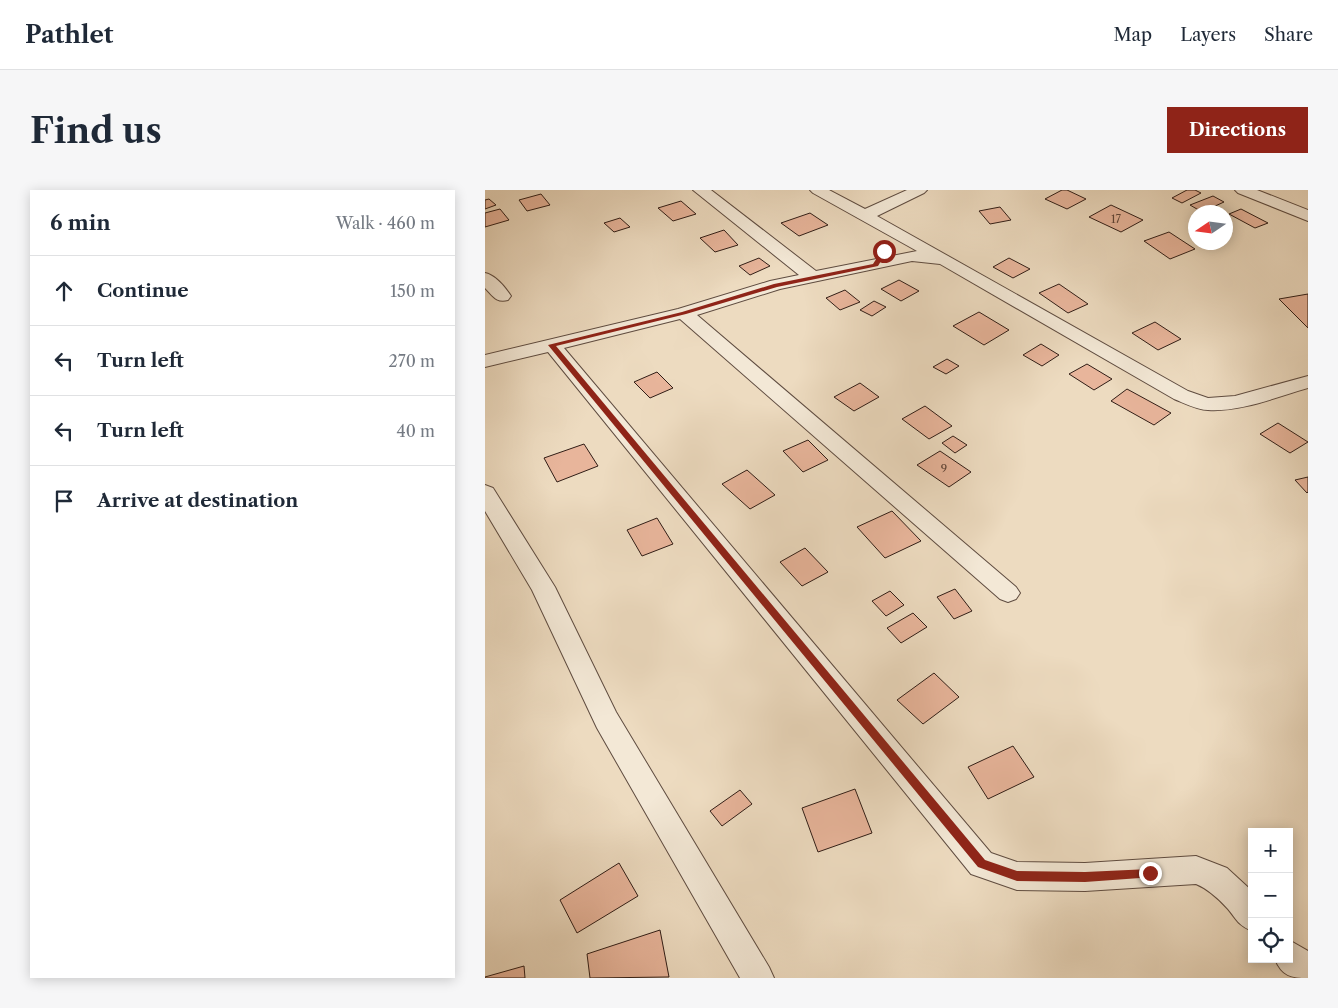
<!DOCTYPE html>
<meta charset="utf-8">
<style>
body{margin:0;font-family:"Libre Caslon Text",serif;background:#f6f6f7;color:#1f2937}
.controls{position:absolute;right:15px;bottom:15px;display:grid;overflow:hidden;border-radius:0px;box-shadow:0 2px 12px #0003}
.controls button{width:45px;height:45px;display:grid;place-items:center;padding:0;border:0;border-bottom:1px solid #e0e1e3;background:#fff;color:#1f2937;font:25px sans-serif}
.compass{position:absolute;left:703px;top:15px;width:45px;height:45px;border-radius:50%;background:#fff;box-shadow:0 2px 12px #0003;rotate:257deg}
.stop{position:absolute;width:15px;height:15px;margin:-11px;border:4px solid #8f2418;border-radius:50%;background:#fff}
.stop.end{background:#8f2418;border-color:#fff;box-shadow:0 1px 5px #0008}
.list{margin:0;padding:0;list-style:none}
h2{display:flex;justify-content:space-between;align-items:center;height:65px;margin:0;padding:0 20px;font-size:21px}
h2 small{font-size:16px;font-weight:400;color:#747a83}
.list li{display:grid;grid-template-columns:32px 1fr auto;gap:15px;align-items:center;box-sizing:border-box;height:70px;padding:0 20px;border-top:1px solid #e0e1e3}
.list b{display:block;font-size:19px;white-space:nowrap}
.list em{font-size:16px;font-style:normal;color:#747a83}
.icon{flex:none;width:28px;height:28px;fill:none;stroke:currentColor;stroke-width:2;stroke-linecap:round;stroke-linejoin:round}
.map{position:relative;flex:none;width:823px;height:788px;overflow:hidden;border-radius:0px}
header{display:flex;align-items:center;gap:30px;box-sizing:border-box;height:70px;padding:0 25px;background:#fff;border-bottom:1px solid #e0e1e3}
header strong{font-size:24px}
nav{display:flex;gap:28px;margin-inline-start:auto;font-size:18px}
.intro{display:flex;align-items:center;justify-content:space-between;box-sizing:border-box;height:120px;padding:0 30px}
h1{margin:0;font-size:35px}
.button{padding:12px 22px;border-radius:0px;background:#8f2418;color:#fff;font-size:18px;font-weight:700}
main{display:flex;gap:30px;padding:0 30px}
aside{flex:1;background:#fff;border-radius:0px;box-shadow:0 2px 12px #0003}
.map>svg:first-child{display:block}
.building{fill:#e8b59b;stroke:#301d16}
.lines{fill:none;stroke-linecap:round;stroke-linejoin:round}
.minor-casing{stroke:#5f4c40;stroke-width:2}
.minor{fill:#f3e8d6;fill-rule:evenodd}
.route{fill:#8f2418}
.labels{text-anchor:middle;stroke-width:4;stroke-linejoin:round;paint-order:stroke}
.number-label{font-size:11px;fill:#5e4337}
</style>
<header>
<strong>Pathlet</strong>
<nav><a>Map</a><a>Layers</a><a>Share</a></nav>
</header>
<div class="intro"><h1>Find us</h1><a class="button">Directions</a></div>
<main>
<aside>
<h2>6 min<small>Walk · 460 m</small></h2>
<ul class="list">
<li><svg class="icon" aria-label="ahead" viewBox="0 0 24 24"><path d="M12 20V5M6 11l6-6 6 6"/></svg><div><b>Continue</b></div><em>150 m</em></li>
<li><svg class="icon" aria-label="left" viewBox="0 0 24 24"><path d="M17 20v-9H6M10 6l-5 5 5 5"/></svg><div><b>Turn left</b></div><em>270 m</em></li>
<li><svg class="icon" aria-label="left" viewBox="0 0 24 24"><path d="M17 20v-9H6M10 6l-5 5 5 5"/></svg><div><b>Turn left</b></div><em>40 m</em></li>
<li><svg class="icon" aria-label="arrive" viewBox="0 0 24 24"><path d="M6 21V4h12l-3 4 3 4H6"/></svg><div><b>Arrive at destination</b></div></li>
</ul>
</aside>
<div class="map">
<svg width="823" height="788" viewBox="0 0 823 788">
<rect width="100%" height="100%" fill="#eddbc0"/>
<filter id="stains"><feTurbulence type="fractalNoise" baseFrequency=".004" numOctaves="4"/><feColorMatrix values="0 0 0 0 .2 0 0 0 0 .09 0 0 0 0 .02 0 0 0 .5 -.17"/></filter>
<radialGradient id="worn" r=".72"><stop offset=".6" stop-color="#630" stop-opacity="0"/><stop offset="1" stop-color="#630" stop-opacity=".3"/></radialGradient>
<!-- building -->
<g class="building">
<polygon points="577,0 582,0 601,9 582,19 560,9"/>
<polygon points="702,0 710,0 716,3 697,13 687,8"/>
<polygon points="56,4 65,15 42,21 34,10"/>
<polygon points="728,6 739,12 717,22 705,15"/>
<polygon points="4,9 11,15 0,19 0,10"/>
<polygon points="196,11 211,24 188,31 173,18"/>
<polygon points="626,15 658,30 636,42 604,27"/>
<polygon points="515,17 526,30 505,34 494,21"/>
<polygon points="15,19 24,30 0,37 0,23"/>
<polygon points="756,19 783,33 770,38 744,24"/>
<polygon points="325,23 343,35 314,46 296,33"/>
<polygon points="135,28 145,37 129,42 119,33"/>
<polygon points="239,40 253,55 230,62 215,48"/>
<polygon points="684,42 710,59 685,69 659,51"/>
<polygon points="274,68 285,76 265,85 254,76"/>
<polygon points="524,68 545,79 528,88 508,77"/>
<polygon points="414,90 434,101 416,111 396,99"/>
<polygon points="574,94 603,114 583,123 554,103"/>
<polygon points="360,100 375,112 355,120 341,108"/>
<polygon points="823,104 823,138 794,109"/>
<polygon points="389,111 401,117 387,126 375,120"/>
<polygon points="494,122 524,140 499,155 468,136"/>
<polygon points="670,132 696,149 673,160 647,143"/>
<polygon points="556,154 574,165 557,176 538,165"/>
<polygon points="462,169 474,176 461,184 448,177"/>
<polygon points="602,174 627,189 609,200 584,184"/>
<polygon points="172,182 188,198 165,208 149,192"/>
<polygon points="375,193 394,207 369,221 349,207"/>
<polygon points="642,199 686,223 669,235 626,211"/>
<polygon points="440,216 467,236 444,249 417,229"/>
<polygon points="793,233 823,252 805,263 775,244"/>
<polygon points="468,246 482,255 470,263 457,253"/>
<polygon points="323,250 343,270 318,282 298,261"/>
<polygon points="99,254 113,276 72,292 59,268"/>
<polygon points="455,261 486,282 464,297 432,275"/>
<polygon points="262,280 290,305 265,319 237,294"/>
<polygon points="823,287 823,302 822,303 810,290"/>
<polygon points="407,321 436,351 400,368 372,337"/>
<polygon points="172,328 188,354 157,366 142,340"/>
<polygon points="320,358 343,382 317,396 295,372"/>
<polygon points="470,399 487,421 469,429 452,407"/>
<polygon points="405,401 419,415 401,426 387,411"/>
<polygon points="428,423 442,437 416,453 402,438"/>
<polygon points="449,483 474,507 438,534 412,510"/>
<polygon points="528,556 549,587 503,609 483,577"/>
<polygon points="370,599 387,643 333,662 317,618"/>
<polygon points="255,600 267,614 237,636 225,621"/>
<polygon points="134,673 153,706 92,743 75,710"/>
<polygon points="175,740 184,787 105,788 102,764"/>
<polygon points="39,776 40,788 0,788 0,787"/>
</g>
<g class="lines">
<!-- minor casing -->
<g class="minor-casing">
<g id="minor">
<path d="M208,0H226L331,81L432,61L328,3L325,0H344L380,19L422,0H442L439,3L392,26L703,201L723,208L750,206L823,186V198C791,207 756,222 723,220C712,220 699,213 689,209L455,74L427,71L295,99L212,125L531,397L535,403L531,409L523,412L515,409L195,129L79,158L506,663L532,672L600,673L711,666L742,678L767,701V741C753,735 752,730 743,719C734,709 723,699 711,694L600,701L532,700L486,684L63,162L0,177V165L193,119L285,91L314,85Z"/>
<polygon points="750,0 772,0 823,20 823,31 753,3"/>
<path d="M0,83C10,85 20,97 26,106L23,110C11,113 8,106 0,98Z"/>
<polygon points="0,295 8,298 70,397 131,522 284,777 289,788 255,788 112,538 47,400 0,321"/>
<path d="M804,750L823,761V788C806,788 797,786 790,769H804Z"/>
</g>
</g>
<!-- minor -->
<use href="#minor" class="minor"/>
</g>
<!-- route -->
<polygon class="route" points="397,60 402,61 393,76 292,97 201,124 71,156 500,670 532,681 600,682 665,679 670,683 669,687 600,692 532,691 493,677 63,155 197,122 289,94 388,74"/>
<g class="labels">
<!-- number labels -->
<g class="number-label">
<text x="631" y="33">17</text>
<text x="459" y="283">9</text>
</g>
</g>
<rect width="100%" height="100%" filter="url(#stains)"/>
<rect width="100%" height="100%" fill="url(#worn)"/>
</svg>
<div class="controls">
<button>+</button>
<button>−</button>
<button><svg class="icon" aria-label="locate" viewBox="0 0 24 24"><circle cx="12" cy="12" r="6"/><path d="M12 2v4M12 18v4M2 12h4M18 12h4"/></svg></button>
</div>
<svg class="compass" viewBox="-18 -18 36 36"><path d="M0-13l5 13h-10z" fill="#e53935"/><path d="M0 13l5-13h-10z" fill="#747a83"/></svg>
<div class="stop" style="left:399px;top:61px"></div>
<div class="stop end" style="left:665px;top:683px"></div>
</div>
</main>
